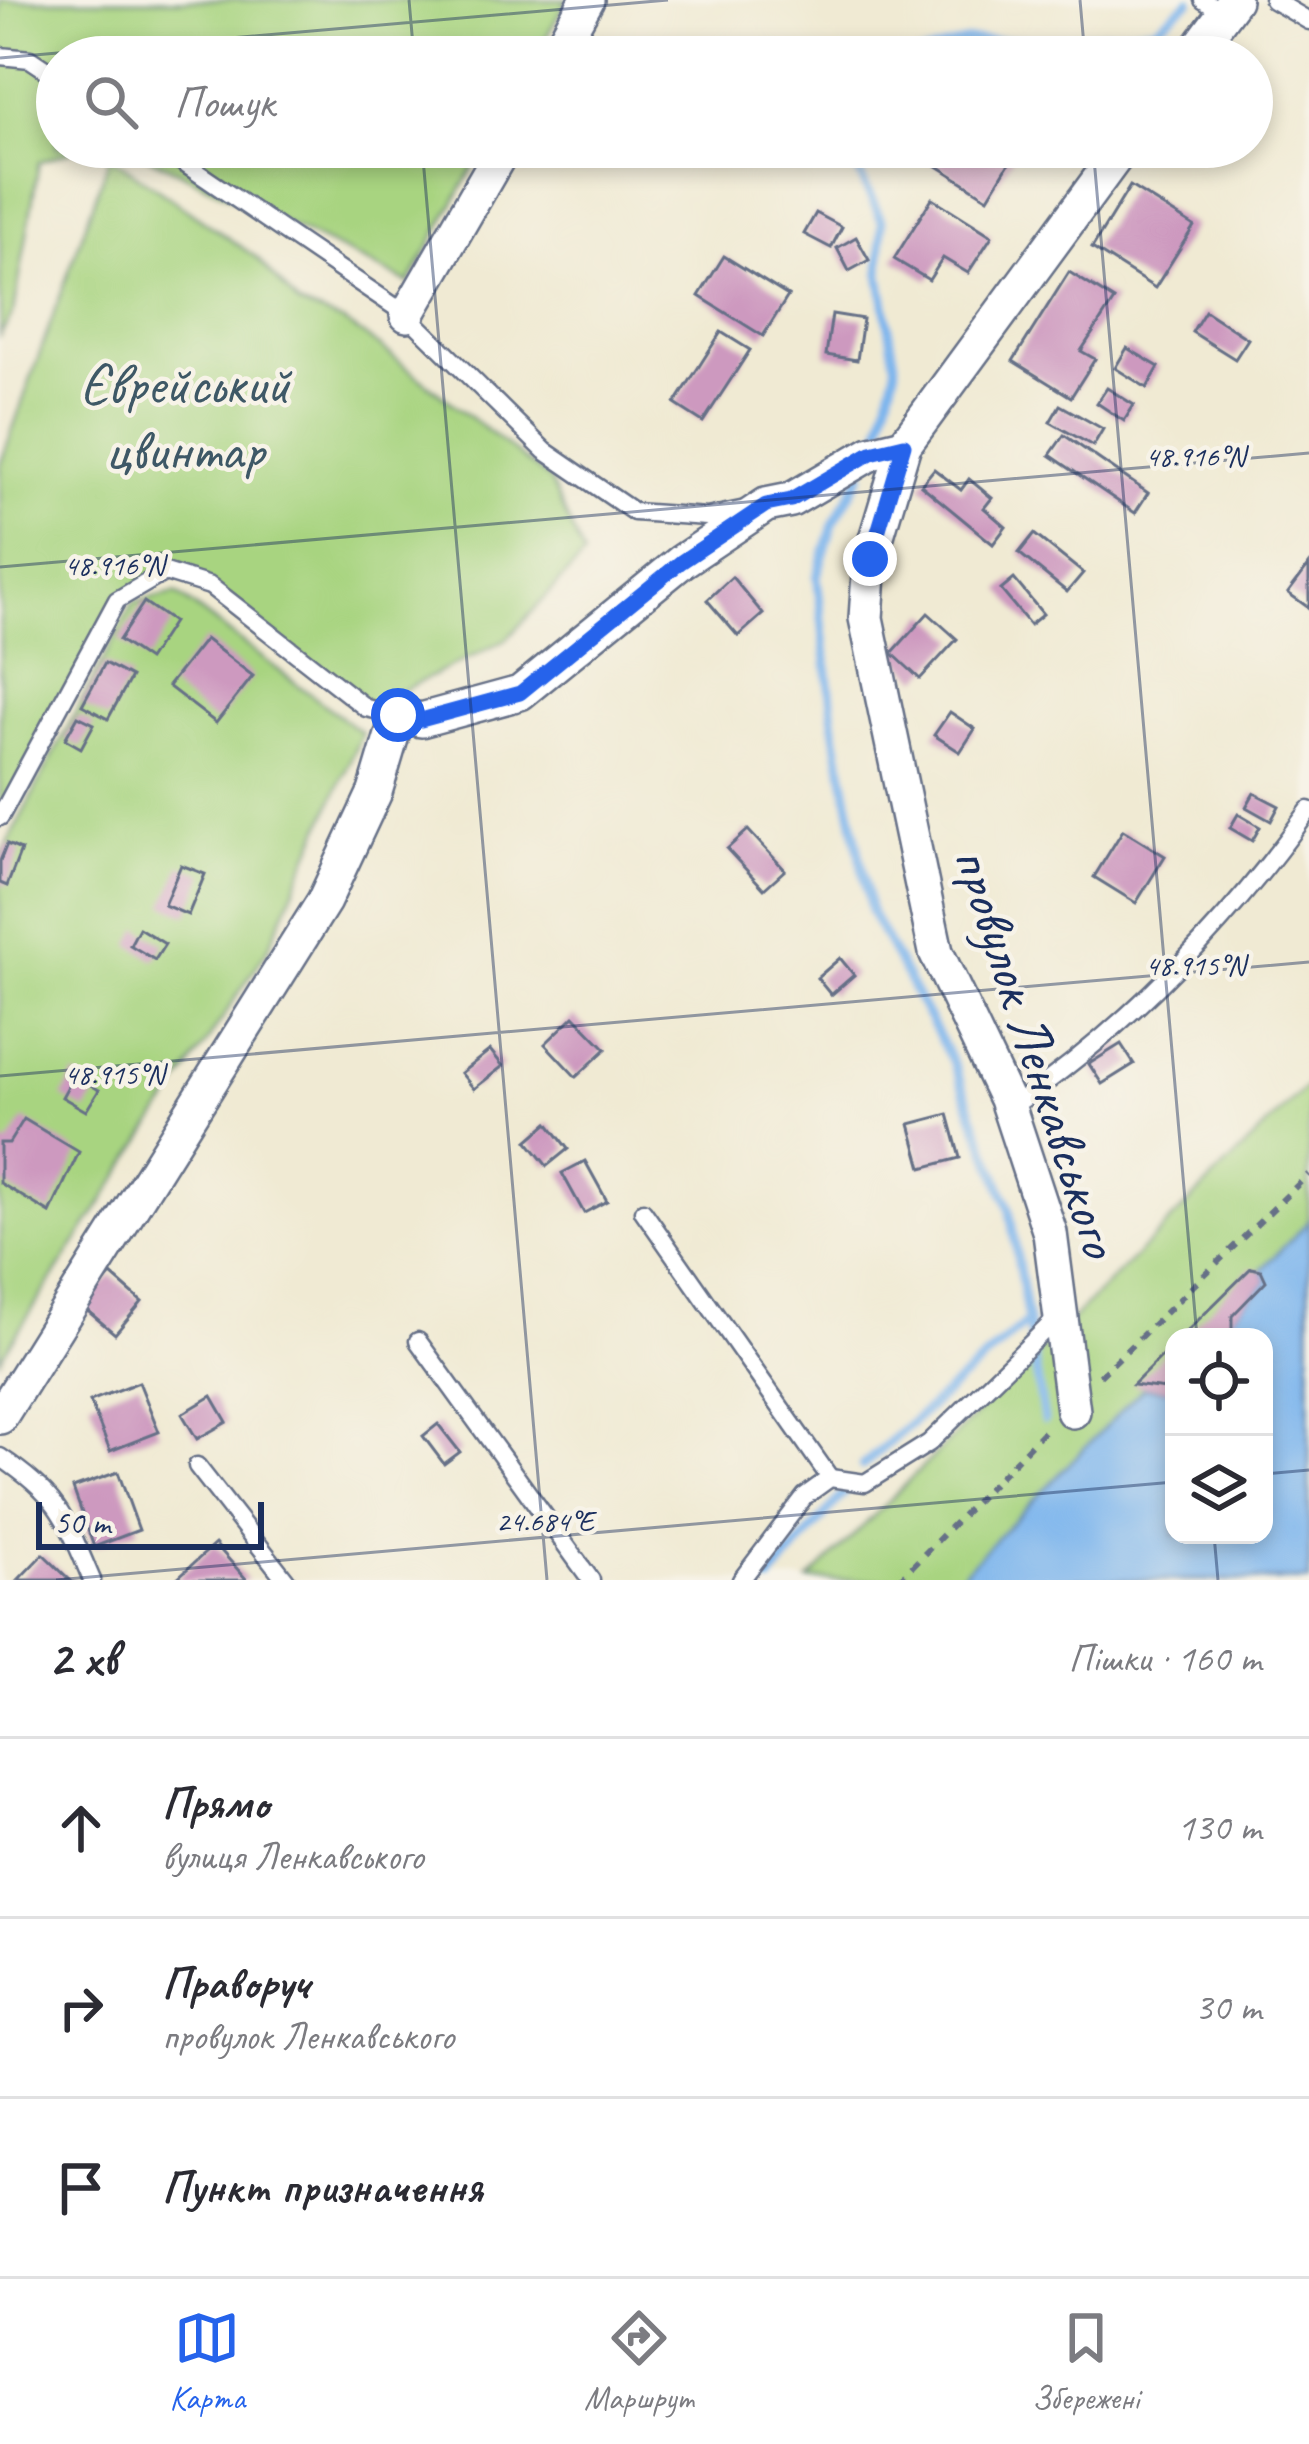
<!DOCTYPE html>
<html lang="uk">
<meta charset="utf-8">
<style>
body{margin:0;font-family:Caveat,sans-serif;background:#f7f7f7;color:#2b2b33}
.controls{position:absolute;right:36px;bottom:36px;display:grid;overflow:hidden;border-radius:24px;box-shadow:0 6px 18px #0003}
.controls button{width:108px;height:108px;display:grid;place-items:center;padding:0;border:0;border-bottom:3px solid #e1e1e2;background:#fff;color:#2b2b33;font:60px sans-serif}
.scale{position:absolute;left:36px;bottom:30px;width:228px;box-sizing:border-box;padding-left:12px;border:6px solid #1b2f5e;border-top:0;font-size:33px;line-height:42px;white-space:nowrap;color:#1b2f5e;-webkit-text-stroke:9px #f7f3e8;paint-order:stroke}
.stop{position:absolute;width:36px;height:36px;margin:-27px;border:9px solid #2563eb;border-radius:50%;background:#fff}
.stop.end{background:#2563eb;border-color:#fff;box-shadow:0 3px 12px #0008}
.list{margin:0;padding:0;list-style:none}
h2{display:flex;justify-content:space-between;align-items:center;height:156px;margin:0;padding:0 48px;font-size:51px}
h2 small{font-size:39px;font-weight:400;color:#7c7c81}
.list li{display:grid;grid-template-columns:78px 1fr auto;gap:36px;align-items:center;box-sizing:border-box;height:180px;padding:0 48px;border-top:3px solid #e1e1e2}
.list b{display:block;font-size:45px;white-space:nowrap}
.list p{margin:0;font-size:39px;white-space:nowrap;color:#7c7c81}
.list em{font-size:39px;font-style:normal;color:#7c7c81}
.icon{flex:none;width:66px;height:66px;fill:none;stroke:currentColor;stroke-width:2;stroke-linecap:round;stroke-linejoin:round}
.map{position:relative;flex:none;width:1309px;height:1580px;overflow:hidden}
.search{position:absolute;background:#fff;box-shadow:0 6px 18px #0003;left:36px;right:36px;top:36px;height:132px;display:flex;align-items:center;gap:30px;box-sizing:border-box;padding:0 42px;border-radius:66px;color:#7c7c81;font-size:45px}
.sheet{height:696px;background:#fff}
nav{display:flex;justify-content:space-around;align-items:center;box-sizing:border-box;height:168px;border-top:3px solid #e1e1e2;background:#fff;font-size:33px;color:#7c7c81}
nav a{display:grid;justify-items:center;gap:6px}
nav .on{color:#2563eb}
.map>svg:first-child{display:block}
.green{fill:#a8d480;stroke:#62826f;stroke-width:3;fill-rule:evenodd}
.water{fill:#7db5ed;stroke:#4c72a6;stroke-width:3}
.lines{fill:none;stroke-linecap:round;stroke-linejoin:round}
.stream{stroke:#7db5ed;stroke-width:9}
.building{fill:#cd99bf}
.service-casing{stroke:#667087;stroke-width:21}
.minor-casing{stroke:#667087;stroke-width:38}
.path{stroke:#667087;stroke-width:6;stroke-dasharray:9 9;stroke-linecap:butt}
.service{stroke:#fff;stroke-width:16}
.minor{stroke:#fff;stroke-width:33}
.route{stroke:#2563eb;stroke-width:15}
.ticks{fill:none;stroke:#1b2f5e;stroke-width:3;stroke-opacity:0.45}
.labels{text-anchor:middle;stroke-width:9;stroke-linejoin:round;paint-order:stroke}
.park-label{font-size:57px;fill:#3e5866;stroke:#f7f3e8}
.street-label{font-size:57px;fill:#1b2f5e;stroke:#f7f3e8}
.ticks-label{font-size:30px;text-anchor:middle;fill:#1b2f5e;stroke:#f7f3e8;stroke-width:9;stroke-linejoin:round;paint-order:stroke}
</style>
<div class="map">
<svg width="1309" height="1580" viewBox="0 0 1309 1580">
<rect width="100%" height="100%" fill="#f7f3e8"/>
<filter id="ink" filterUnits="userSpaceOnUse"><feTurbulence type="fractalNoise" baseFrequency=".00833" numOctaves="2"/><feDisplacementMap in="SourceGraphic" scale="24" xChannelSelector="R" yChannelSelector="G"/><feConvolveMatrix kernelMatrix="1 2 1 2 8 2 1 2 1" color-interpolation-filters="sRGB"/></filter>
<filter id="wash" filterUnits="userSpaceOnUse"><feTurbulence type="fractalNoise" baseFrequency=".004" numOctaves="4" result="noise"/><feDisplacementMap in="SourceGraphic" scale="48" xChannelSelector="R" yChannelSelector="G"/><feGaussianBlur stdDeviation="2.7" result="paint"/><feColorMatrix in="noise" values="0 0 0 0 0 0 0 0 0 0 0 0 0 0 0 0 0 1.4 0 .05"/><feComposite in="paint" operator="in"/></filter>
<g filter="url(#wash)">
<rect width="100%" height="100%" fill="#f0ead3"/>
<!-- green -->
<g class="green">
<polygon points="0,0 567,0 535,57 57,57 57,147 83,147 39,162 14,312 0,335"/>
<polygon points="127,147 485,147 409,283"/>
<polygon points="110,156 257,258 299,305 342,321 378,345 549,479 584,556 506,640 366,708 210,586 164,572 117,600 0,817 0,465"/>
<polygon points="176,593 362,733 269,947 0,1359 0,857 133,603"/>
<path d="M1309,1084V1580H809ZM1174,1337H1264V1535H1174Z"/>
</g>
<!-- water -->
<polygon class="water" points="1309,1221 1309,1580 956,1580 1143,1388 1174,1390 1174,1535 1264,1535 1264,1337 1232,1337 1232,1316 1266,1281 1261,1270"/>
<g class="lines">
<!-- stream -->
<g class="stream">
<polyline points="916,57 967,41 1055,40 1154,29 1190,1"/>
<polyline points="856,147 857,168 882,221 880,275 896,368 879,435"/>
<polyline points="862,473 833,524 817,576 835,733 871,912 954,1065 1009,1207 1044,1420"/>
<polyline points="862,1466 1028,1321"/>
<polyline points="769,1580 844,1493"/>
</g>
</g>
<g id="blocks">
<!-- building -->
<g class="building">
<polygon points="925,147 1008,147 1016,152 988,198 920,155"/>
<polygon points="1130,186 1194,226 1155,288 1092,248"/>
<polygon points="932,198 992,236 968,273 943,258 929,280 894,259"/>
<polygon points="816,213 842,227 831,248 804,234"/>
<polygon points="856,237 869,260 849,271 837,248"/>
<polygon points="724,256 788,296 763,336 699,296"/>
<polygon points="1069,272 1114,300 1081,351 1095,359 1071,397 1013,361"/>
<polygon points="1205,311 1248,339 1235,359 1192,332"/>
<polygon points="832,314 863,319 857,360 826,355"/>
<polygon points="721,332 750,350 703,422 675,404"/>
<polygon points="1127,348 1159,367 1147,388 1115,368"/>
<polygon points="1107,388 1134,405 1124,421 1097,403"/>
<polygon points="1060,405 1103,429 1093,446 1050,422"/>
<polygon points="1064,435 1148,493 1135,513 1050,455"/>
<polygon points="934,469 961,490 969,479 992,498 984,508 1006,527 993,544 921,485"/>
<polygon points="1034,534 1083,573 1067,592 1019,553"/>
<polygon points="1309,565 1309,608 1288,593"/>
<polygon points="732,577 763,614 738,636 707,600"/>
<polygon points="1014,579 1043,614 1030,625 1001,590"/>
<polygon points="144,602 173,622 148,660 119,640"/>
<polygon points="928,613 957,639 920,679 892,653"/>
<polygon points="205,639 253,676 216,723 168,686"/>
<polygon points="105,663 131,677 108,719 82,705"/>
<polygon points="950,712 975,729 960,752 934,735"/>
<polygon points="78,716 94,724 81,748 65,739"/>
<polygon points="1254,793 1279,806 1271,821 1246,807"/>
<polygon points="1238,814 1260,827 1252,841 1230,828"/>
<polygon points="748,830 785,870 764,889 727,849"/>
<polygon points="1123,830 1165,856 1136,903 1094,877"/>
<polygon points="7,844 21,850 7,886 0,883 0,861"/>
<polygon points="181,865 205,874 188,915 164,905"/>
<polygon points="139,928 165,944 155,960 130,945"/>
<polygon points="840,958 854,975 831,995 817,978"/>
<polygon points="574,1016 606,1049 576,1077 545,1044"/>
<polygon points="1121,1044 1134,1064 1102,1084 1089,1064"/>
<polygon points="490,1050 503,1066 474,1089 461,1073"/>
<polygon points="74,1075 99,1090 86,1111 62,1097"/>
<polygon points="948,1114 960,1158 922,1168 910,1124"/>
<polygon points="24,1119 79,1152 50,1213 0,1183 0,1143 9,1143"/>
<polygon points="548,1123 568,1149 547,1166 527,1141"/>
<polygon points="585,1161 607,1201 584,1213 562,1173"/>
<polygon points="1251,1268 1261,1270 1266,1281 1232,1316 1232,1337 1181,1337"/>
<polygon points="111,1275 142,1302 115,1334 83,1307"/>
<polygon points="1174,1344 1174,1390 1133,1385"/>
<polygon points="139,1382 159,1432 110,1451 90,1401"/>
<polygon points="212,1396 227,1422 197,1439 182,1414"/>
<polygon points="438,1424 460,1452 444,1464 423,1436"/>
<polygon points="118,1472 139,1530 94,1547 73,1488"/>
<polygon points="215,1544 247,1580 175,1580"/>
<polygon points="43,1554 70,1580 18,1580"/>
</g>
</g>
</g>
<g filter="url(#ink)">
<use href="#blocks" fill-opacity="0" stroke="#667087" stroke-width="3"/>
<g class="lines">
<!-- service casing -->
<g class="service-casing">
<g id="service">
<polyline points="1203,0 1225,14"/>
<polyline points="1273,0 1309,21"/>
<polyline points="0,56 30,59 57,77"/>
<polyline points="160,147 407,315 545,451 634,512 707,517 741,510"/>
<polyline points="0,817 117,600 165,572 210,586 366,708 398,715"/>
<path d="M1009,1109C1127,1028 1226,926 1309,810"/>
<polyline points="643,1211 830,1478"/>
<polyline points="418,1341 591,1580"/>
<path d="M0,1457C59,1496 65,1517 92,1580"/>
<polyline points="197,1466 286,1580"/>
<polyline points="741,1580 805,1496 830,1478 865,1483 929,1443 1060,1315"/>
</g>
</g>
<!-- minor casing -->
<g class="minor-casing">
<g id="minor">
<polyline points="555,57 587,0"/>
<polyline points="1192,57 1234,0"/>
<polyline points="407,315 504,147"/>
<polyline points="1073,1411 1050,1233 1006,1099 936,952 866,618 870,559 904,445 1123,147"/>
<polyline points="0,1417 324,901 375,792 398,715 421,720 520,693 681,562 766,505 791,500 871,453 904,445"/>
</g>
</g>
<!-- path -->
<g class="path">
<polyline points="1100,1376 1309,1174"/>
<polyline points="899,1580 1048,1427"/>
</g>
<!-- service -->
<use href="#service" class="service"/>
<!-- minor -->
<use href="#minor" class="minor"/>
</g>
</g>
<g class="lines" filter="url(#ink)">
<!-- route -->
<polyline class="route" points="398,715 421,720 520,693 681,562 766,505 791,500 871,453 904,445 870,559"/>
</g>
<!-- ticks -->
<path class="ticks" d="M409,0L414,57M1080,0L1085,57M0,58L668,0M422,147L547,1580M1093,147L1197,1337M0,567L1309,453M0,1076L1309,962M1264,1474L1309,1470M1214,1535L1218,1580M56,1580L1174,1482"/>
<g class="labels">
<!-- park labels -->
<g class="park-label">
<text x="185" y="403">Єврейський<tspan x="185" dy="66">цвинтар</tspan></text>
</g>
<!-- street labels -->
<g class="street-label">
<text transform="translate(1038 1051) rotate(72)" y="20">провулок Ленкавського</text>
</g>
</g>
<g class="ticks-label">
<text x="1195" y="466">48.916°N</text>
<text x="114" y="575">48.916°N</text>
<text x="1195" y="975">48.915°N</text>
<text x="114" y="1084">48.915°N</text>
<text x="545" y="1531">24.684°E</text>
</g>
</svg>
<div class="controls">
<button><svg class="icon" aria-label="locate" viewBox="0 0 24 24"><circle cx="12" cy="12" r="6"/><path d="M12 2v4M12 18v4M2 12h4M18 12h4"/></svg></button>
<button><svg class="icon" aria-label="layers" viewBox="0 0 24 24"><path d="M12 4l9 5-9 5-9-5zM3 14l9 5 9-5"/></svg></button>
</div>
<div class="scale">50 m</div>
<div class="stop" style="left:398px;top:715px"></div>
<div class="stop end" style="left:870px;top:559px"></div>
<div class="search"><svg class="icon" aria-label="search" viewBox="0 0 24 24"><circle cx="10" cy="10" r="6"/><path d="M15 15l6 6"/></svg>Пошук</div>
</div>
<section class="sheet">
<h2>2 хв<small>Пішки · 160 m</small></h2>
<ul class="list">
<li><svg class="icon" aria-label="ahead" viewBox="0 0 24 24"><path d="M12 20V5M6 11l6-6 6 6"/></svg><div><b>Прямо</b><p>вулиця Ленкавського</p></div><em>130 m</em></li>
<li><svg class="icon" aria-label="right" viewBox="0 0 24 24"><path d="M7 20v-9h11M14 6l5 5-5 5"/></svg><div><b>Праворуч</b><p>провулок Ленкавського</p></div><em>30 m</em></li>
<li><svg class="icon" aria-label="arrive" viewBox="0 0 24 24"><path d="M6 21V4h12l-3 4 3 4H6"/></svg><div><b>Пункт призначення</b></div></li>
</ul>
</section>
<nav>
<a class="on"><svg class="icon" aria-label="map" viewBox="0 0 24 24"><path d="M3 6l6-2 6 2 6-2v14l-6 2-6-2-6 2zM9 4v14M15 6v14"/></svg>Карта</a>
<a><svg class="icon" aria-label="directions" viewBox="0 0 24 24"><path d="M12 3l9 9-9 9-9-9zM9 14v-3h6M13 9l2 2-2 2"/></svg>Маршрут</a>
<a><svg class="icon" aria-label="saved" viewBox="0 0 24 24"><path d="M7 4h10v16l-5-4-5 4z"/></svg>Збережені</a>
</nav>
